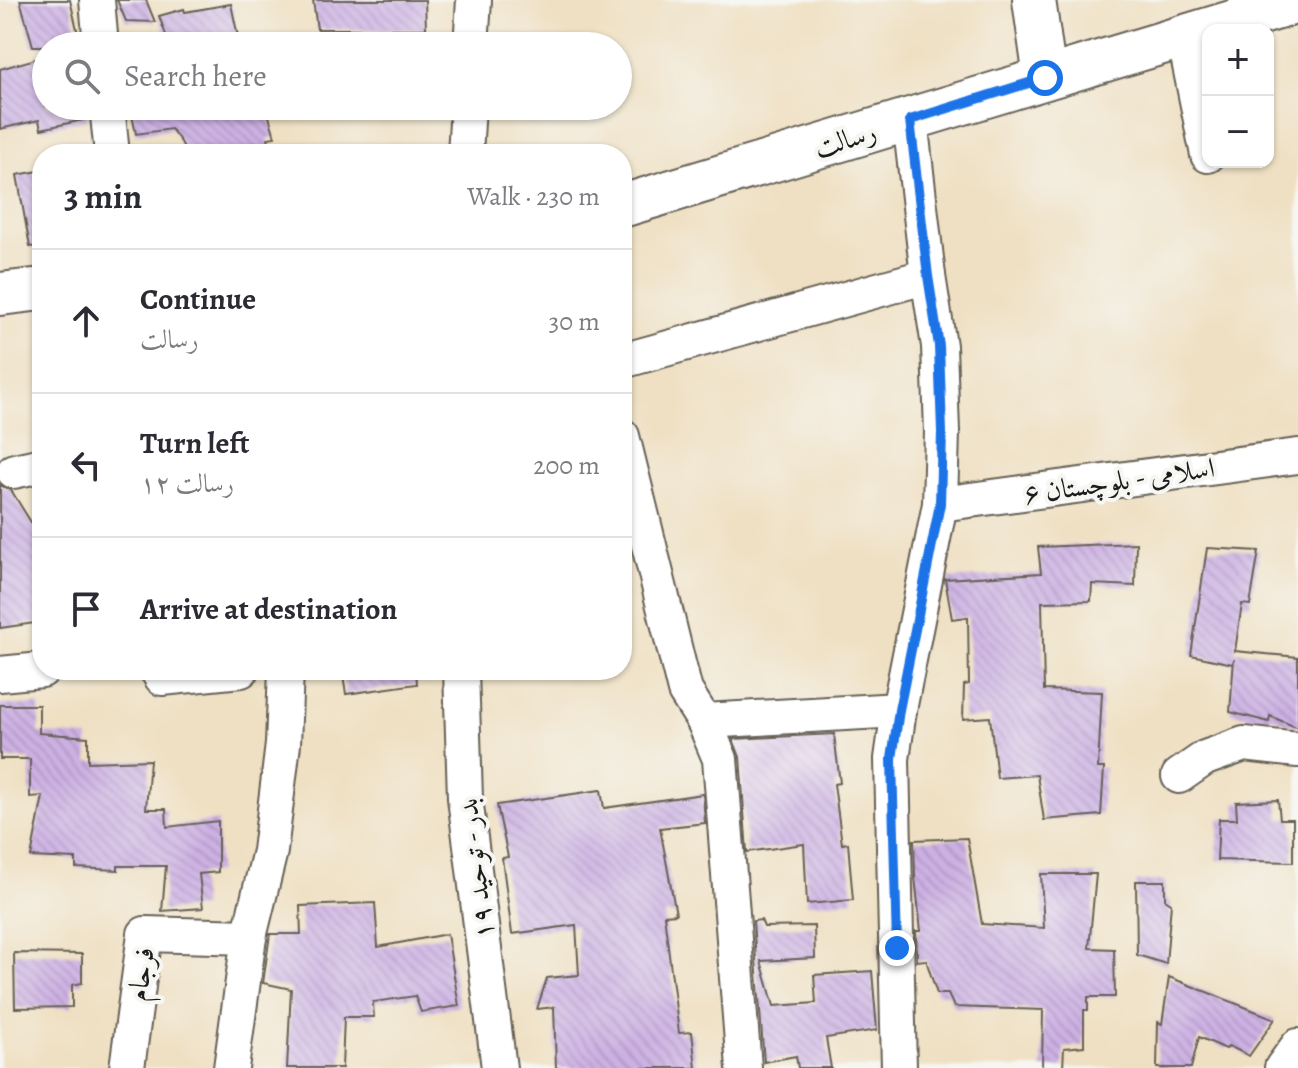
<!DOCTYPE html>
<meta charset="utf-8">
<style>
body{margin:0;font-family:Alegreya,Amiri,serif;background:#f7f7f7;color:#2b2b33}
.controls{position:absolute;right:24px;top:24px;display:grid;overflow:hidden;border-radius:16px;box-shadow:0 2px 6px #0004}
.controls button{width:72px;height:72px;display:grid;place-items:center;padding:0;border:0;border-bottom:2px solid #e1e1e2;background:#fff;color:#2b2b33;font:40px sans-serif}
.stop{position:absolute;width:24px;height:24px;margin:-18px;border:6px solid #1a73e8;border-radius:50%;background:#fff}
.stop.end{background:#1a73e8;border-color:#fff;box-shadow:0 2px 8px #0008}
.list{margin:0;padding:0;list-style:none}
h2{display:flex;justify-content:space-between;align-items:center;height:104px;margin:0;padding:0 32px;font-size:34px}
h2 small{font-size:26px;font-weight:400;color:#7c7c81}
.list li{display:grid;grid-template-columns:52px 1fr auto;gap:24px;align-items:center;box-sizing:border-box;height:144px;padding:0 32px;border-top:2px solid #e1e1e2}
.list b{display:block;font-size:30px;white-space:nowrap}
.list p{margin:0;font-size:26px;white-space:nowrap;color:#7c7c81}
.list em{font-size:26px;font-style:normal;color:#7c7c81}
.icon{flex:none;width:44px;height:44px;fill:none;stroke:currentColor;stroke-width:2;stroke-linecap:round;stroke-linejoin:round}
.map{position:relative;flex:none;width:1298px;height:1068px;overflow:hidden}
.search{position:absolute;background:#fff;box-shadow:0 2px 6px #0004;left:32px;top:32px;width:600px;height:88px;display:flex;align-items:center;gap:20px;box-sizing:border-box;padding:0 28px;border-radius:44px;color:#7c7c81;font-size:30px}
.panel{position:absolute;background:#fff;box-shadow:0 2px 6px #0004;left:32px;top:144px;width:600px;height:536px;border-radius:32px}
.map>svg:first-child{display:block}
.building{fill:url(#building-back-hatch)}
.lines{fill:none;stroke-linecap:round;stroke-linejoin:round}
.minor-casing{stroke:#666156;stroke-width:38}
.tertiary-casing{stroke:#666156;stroke-width:46}
.minor{stroke:#fff;stroke-width:34}
.tertiary{stroke:#fff;stroke-width:42}
.route{stroke:#1a73e8;stroke-width:10}
.labels{text-anchor:middle;stroke-width:8;stroke-linejoin:round;paint-order:stroke}
.street-label{font-size:28px;fill:#1c1c1c;stroke:#f6f6f2}
</style>
<div class="map">
<svg width="1298" height="1068" viewBox="0 0 1298 1068">
<defs>
<pattern id="building-back-hatch" width="6" height="6" patternUnits="userSpaceOnUse" patternTransform="scale(2)"><rect width="6" height="6" fill="#ccb0e3"/><path d="M-1 5l2 2M0 0l6 6M5-1l2 2" fill="none" stroke="#af97c2"/></pattern>
</defs>
<rect width="100%" height="100%" fill="#f6f6f2"/>
<filter id="ink" filterUnits="userSpaceOnUse"><feTurbulence type="fractalNoise" baseFrequency=".0125" numOctaves="2"/><feDisplacementMap in="SourceGraphic" scale="16" xChannelSelector="R" yChannelSelector="G"/><feConvolveMatrix kernelMatrix="1 2 1 2 8 2 1 2 1" color-interpolation-filters="sRGB"/></filter>
<filter id="wash" filterUnits="userSpaceOnUse"><feTurbulence type="fractalNoise" baseFrequency=".006" numOctaves="4" result="noise"/><feDisplacementMap in="SourceGraphic" scale="32" xChannelSelector="R" yChannelSelector="G"/><feGaussianBlur stdDeviation="1.8" result="paint"/><feColorMatrix in="noise" values="0 0 0 0 0 0 0 0 0 0 0 0 0 0 0 0 0 1.4 0 .05"/><feComposite in="paint" operator="in"/></filter>
<g filter="url(#wash)">
<rect width="100%" height="100%" fill="#efe0c3"/>
<g id="blocks">
<!-- building -->
<g class="building">
<polygon points="20,0 70,0 80,42 67,46 33,46"/>
<polygon points="117,0 146,0 155,22 126,21"/>
<polygon points="313,0 425,0 426,29 317,29"/>
<polygon points="231,4 240,46 170,46 159,16 184,9 185,12"/>
<polygon points="46,56 46,106 87,106 88,119 41,129 39,120 0,129 0,69"/>
<polygon points="130,106 266,106 275,137 268,138 272,154 187,154 181,142 171,129 136,134"/>
<polygon points="39,171 42,192 42,246 30,247 17,175"/>
<polygon points="0,485 11,490 42,540 42,622 0,628"/>
<polygon points="1136,543 1135,586 1092,584 1091,601 1042,602 1044,690 1102,692 1098,768 1104,768 1101,815 1044,820 1037,775 997,778 990,717 963,719 964,685 969,684 968,617 952,619 945,579 1041,573 1038,547"/>
<polygon points="1207,548 1259,551 1250,605 1242,604 1235,651 1298,657 1298,728 1270,716 1269,722 1230,712 1234,659 1233,664 1191,655"/>
<polygon points="342,670 416,670 417,684 346,694"/>
<polygon points="0,705 39,705 39,733 88,737 88,762 150,760 146,809 166,809 167,827 218,821 218,872 199,874 203,908 162,911 166,866 118,866 118,870 76,868 76,859 31,857 43,796 30,797 30,759 0,759"/>
<polygon points="834,734 840,783 834,784 842,844 848,843 853,900 807,904 804,844 747,852 740,757 733,739"/>
<polygon points="601,790 604,808 703,794 705,823 660,828 676,914 664,915 679,1033 692,1032 696,1068 556,1068 554,1007 537,1009 547,978 579,975 576,925 512,934 502,858 508,857 497,805"/>
<polygon points="1278,800 1280,819 1293,819 1293,862 1217,860 1219,819 1237,819 1236,802"/>
<polygon points="967,838 982,924 1044,928 1041,874 1096,874 1089,948 1114,949 1115,997 1088,997 1088,1010 1084,1010 1084,1046 1064,1048 1063,1068 1042,1068 1043,1010 954,1007 948,994 937,994 926,960 917,961 916,931 921,931 915,877 914,840"/>
<polygon points="1136,881 1165,881 1165,899 1171,903 1166,964 1137,955"/>
<polygon points="375,903 378,947 447,934 459,1006 421,1012 415,996 373,1002 374,1017 344,1017 342,1068 287,1068 291,989 263,983 270,934 301,934 300,906"/>
<polygon points="761,920 764,927 814,926 815,958 761,961 774,1006 816,1003 814,975 872,971 877,1030 826,1038 831,1068 798,1068 796,1056 764,1062 753,921"/>
<polygon points="14,953 82,954 82,983 72,985 72,1007 15,1008"/>
<polygon points="1169,977 1275,1019 1249,1056 1229,1046 1226,1049 1199,1037 1191,1068 1157,1068 1158,1022 1162,1024"/>
</g>
</g>
</g>
<g filter="url(#ink)">
<use href="#blocks" fill-opacity="0" stroke="#666156" stroke-width="2"/>
<g class="lines">
<!-- minor casing -->
<g class="minor-casing">
<g id="minor">
<polyline points="97,0 101,46"/>
<polyline points="1184,36 1208,155"/>
<polyline points="471,46 474,0"/>
<polyline points="107,106 112,154"/>
<polyline points="465,154 468,106"/>
<polyline points="622,361 928,276"/>
<polyline points="622,436 685,691 704,721 720,759 744,1068"/>
<polyline points="14,471 42,465"/>
<polyline points="940,504 1298,456"/>
<polyline points="157,670 162,678 241,670"/>
<polyline points="461,670 465,798 499,1068"/>
<polyline points="0,674 42,670"/>
<polyline points="704,721 899,710"/>
<polyline points="1179,776 1205,758 1244,744 1298,750"/>
<polyline points="127,1068 145,934 249,937"/>
<polyline points="231,1068 249,937 270,851 283,744 286,670"/>
<polyline points="899,1068 892,759 899,710 940,504 942,432 939,346 928,276 910,120"/>
<polyline points="1282,1068 1298,1046"/>
</g>
</g>
<!-- tertiary casing -->
<g class="tertiary-casing">
<g id="tertiary">
<polyline points="1034,0 1045,78"/>
<polyline points="622,206 1298,2"/>
<polyline points="0,294 42,289"/>
</g>
</g>
<!-- minor -->
<use href="#minor" class="minor"/>
<!-- tertiary -->
<use href="#tertiary" class="tertiary"/>
</g>
</g>
<g class="lines" filter="url(#ink)">
<!-- route -->
<polyline class="route" points="897,948 892,759 899,710 940,504 942,432 939,346 928,276 910,120 1045,78"/>
</g>
<g class="labels">
<!-- street labels -->
<g class="street-label">
<text transform="translate(845 139) rotate(-17)" y="10">رسالت</text>
<text transform="translate(1119 480) rotate(-8)" y="10">اسلامی - بلوچستان ۶</text>
<text transform="translate(475 869) rotate(-97)" y="10">بدر - توحید ۱۹</text>
<text transform="translate(140 974) rotate(-81)" y="10">فرجام</text>
</g>
</g>
</svg>
<div class="controls">
<button>+</button>
<button>−</button>
</div>
<div class="stop" style="left:1045px;top:78px"></div>
<div class="stop end" style="left:897px;top:948px"></div>
<div class="search"><svg class="icon" aria-label="search" viewBox="0 0 24 24"><circle cx="10" cy="10" r="6"/><path d="M15 15l6 6"/></svg>Search here</div>
<section class="panel">
<h2>3 min<small>Walk · 230 m</small></h2>
<ul class="list">
<li><svg class="icon" aria-label="ahead" viewBox="0 0 24 24"><path d="M12 20V5M6 11l6-6 6 6"/></svg><div><b>Continue</b><p>رسالت</p></div><em>30 m</em></li>
<li><svg class="icon" aria-label="left" viewBox="0 0 24 24"><path d="M17 20v-9H6M10 6l-5 5 5 5"/></svg><div><b>Turn left</b><p>رسالت ۱۲</p></div><em>200 m</em></li>
<li><svg class="icon" aria-label="arrive" viewBox="0 0 24 24"><path d="M6 21V4h12l-3 4 3 4H6"/></svg><div><b>Arrive at destination</b></div></li>
</ul>
</section>
</div>
